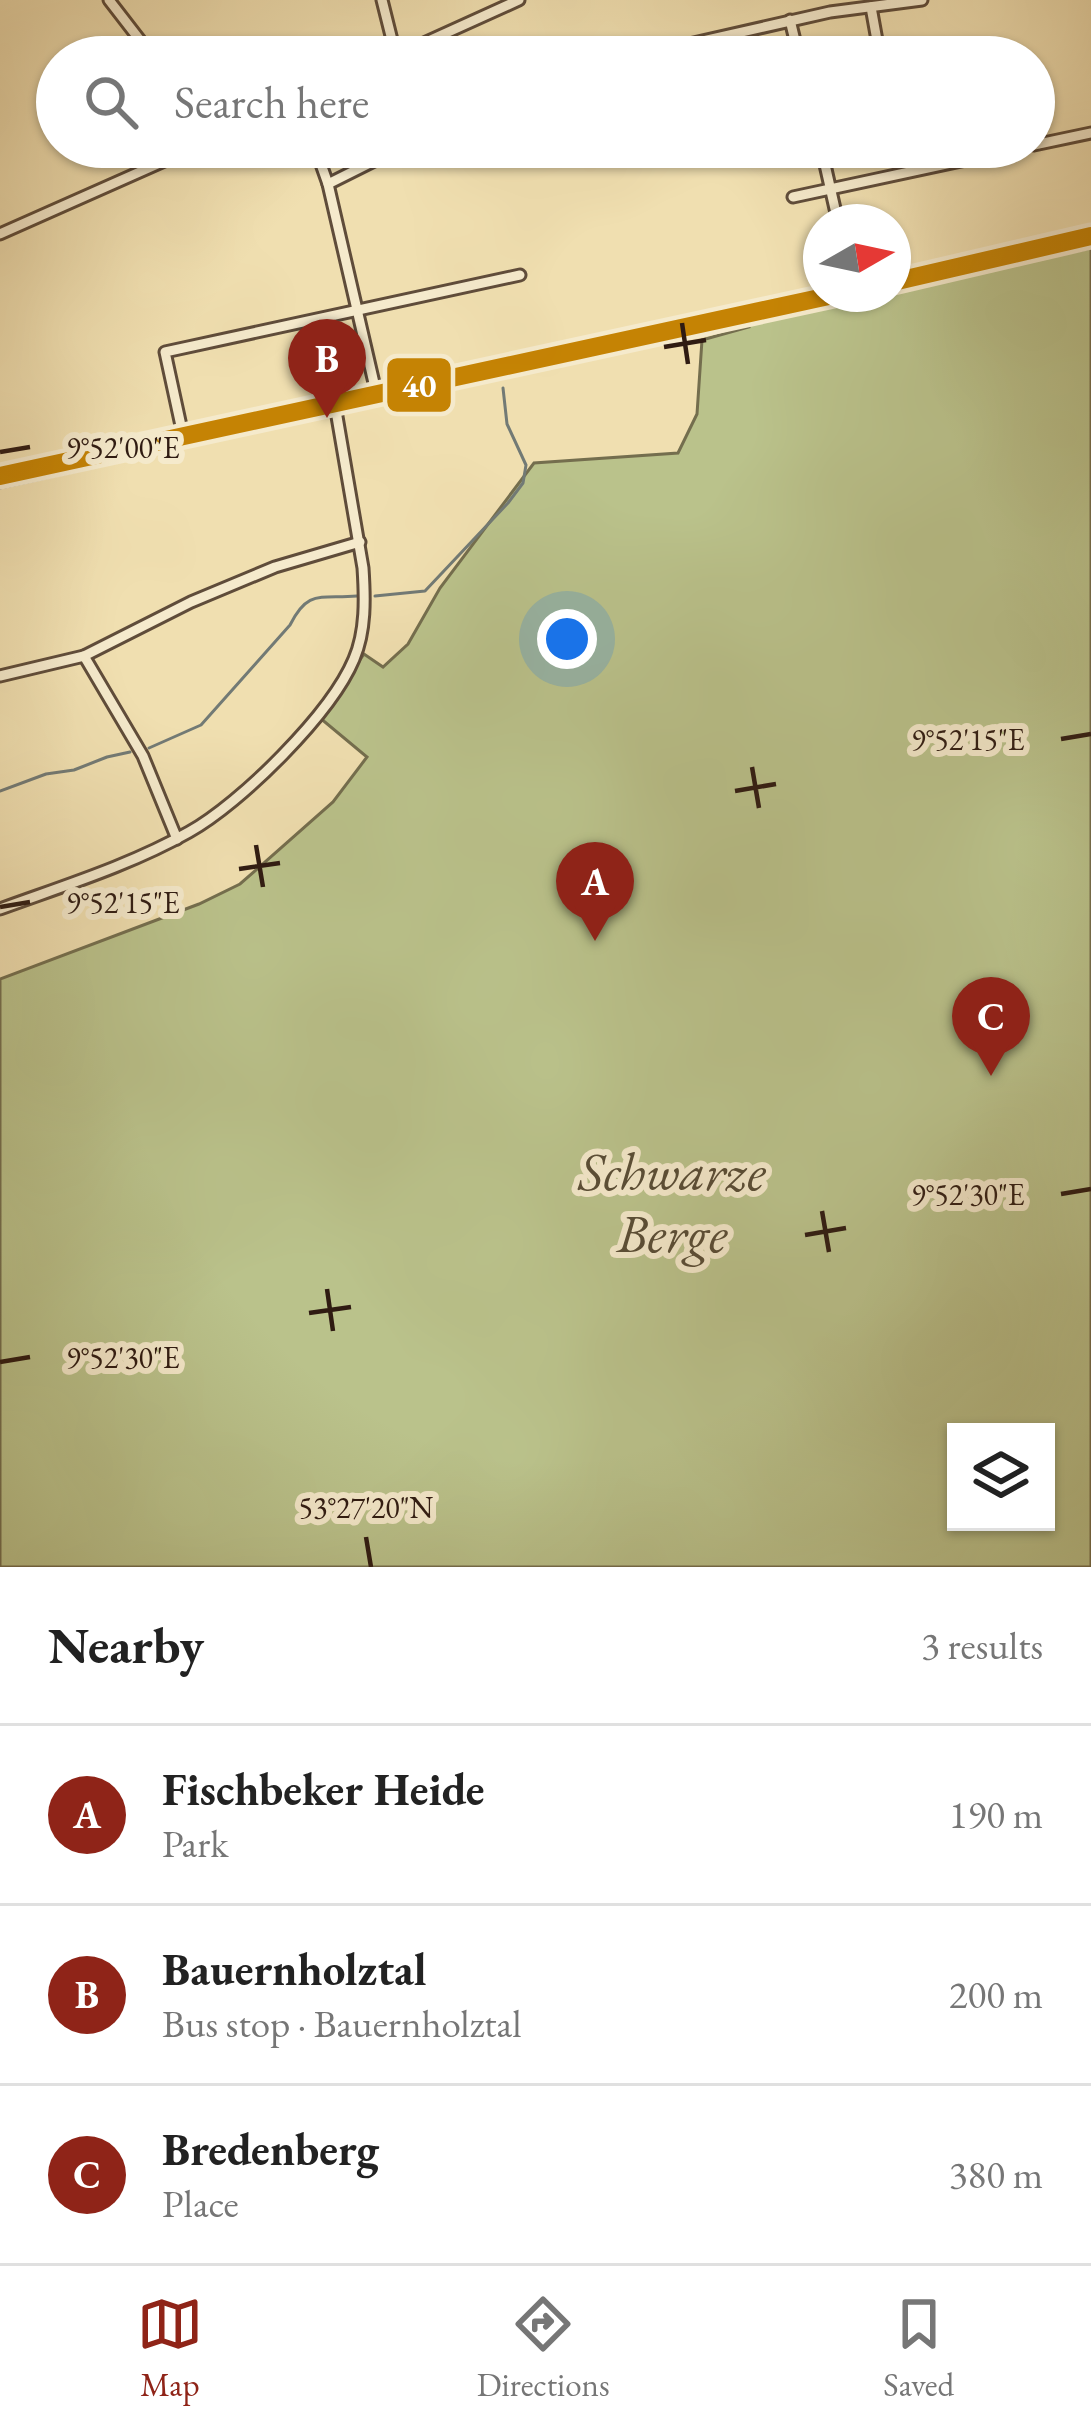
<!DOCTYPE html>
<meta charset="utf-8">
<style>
body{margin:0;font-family:"EB Garamond",serif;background:#f2f2f2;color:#222}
.controls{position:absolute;right:36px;bottom:36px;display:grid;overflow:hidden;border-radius:0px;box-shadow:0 3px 9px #0004}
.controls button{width:108px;height:108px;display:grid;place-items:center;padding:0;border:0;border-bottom:3px solid #e0e0e0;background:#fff;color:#222;font:60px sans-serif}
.compass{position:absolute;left:803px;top:204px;width:108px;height:108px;border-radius:50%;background:#fff;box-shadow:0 3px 9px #0004;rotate:81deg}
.you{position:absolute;left:567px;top:639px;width:42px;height:42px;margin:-30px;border:9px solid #fff;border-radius:50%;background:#1a73e8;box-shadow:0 0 0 18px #1a73e833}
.badge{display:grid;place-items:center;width:78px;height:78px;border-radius:50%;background:#8f2418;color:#fff;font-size:39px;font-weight:700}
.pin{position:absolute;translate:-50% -99px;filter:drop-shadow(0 3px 6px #0008)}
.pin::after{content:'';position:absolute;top:63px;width:42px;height:36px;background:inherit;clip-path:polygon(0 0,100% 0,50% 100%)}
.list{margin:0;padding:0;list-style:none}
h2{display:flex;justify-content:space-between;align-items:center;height:156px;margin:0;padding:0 48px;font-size:51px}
h2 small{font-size:39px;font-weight:400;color:#767676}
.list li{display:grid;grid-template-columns:78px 1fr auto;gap:36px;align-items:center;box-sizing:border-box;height:180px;padding:0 48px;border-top:3px solid #e0e0e0}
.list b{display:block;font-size:45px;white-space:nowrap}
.list p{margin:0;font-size:39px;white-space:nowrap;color:#767676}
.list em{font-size:39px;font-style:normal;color:#767676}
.icon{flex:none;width:66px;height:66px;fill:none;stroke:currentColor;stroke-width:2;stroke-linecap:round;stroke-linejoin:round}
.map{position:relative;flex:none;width:1091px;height:1567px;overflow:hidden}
.search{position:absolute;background:#fff;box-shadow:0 3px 9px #0004;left:36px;right:36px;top:36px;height:132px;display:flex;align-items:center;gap:30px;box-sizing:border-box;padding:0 42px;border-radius:66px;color:#767676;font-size:45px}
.sheet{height:696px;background:#fff}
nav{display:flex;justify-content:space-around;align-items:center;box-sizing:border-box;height:168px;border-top:3px solid #e0e0e0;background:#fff;font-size:33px;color:#767676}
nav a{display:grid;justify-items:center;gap:6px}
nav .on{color:#8f2418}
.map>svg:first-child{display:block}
.green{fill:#bac28b;stroke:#746e4e;stroke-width:3;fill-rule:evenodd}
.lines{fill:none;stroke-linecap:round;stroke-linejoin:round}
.stream{stroke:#727a75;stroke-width:3}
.minor-casing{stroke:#5f4c3a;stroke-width:15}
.tertiary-casing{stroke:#5f4c3a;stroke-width:16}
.minor{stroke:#f5eacc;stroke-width:9}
.tertiary{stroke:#f5eacc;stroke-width:10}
.bus-1-casing{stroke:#f5eacc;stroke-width:27}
.bus-1{stroke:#c58304;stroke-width:18}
.ticks{fill:none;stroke:#2f1b12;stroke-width:4.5}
.labels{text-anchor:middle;stroke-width:12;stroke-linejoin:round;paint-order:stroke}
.park-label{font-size:54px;font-style:italic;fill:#594d36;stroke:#f5eacc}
.ticks-label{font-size:30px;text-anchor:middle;fill:#2f1b12;stroke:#f5eacc;stroke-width:12;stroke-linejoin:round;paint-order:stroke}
.line-badge{stroke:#f5eacc;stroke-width:4.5}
.badge-label{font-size:33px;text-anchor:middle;font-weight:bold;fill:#fff}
</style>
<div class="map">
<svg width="1091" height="1567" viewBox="0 0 1091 1567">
<rect width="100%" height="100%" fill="#f0dfb0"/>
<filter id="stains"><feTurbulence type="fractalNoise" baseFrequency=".00167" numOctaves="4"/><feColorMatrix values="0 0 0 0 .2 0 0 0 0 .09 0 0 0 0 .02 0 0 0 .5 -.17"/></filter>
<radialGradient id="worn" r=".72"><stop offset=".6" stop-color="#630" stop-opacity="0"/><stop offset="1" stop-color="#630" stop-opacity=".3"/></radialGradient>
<!-- green -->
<path class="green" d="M1091,241V1567H0V979L199,904L240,884L333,802L367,757L320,718L364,654L383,667L408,644L440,588L534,463L678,453L697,414L702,340L749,327L748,319L853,294H893V285ZM956,1432H1046V1522H956Z"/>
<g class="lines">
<!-- stream -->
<g class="stream">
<polyline points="893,290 1091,248"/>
<polyline points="750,322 874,294"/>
<polyline points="353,409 706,332"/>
<polyline points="0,488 314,418"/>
<polyline points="375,596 425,591 508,503 523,483 526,465 507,424 503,388"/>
<path d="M149,748L201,725L290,625C308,589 320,599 357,596"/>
<polyline points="0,791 46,774 74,770 107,757 130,752"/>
</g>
<!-- minor casing -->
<g class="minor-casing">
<g id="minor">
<polyline points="109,0 153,57"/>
<polyline points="382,0 396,56"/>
<polyline points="871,7 880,57"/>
<polyline points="790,20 799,57"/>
<polyline points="393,57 519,0"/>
<polyline points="632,57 830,12 922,0"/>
<polyline points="1034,145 1091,133"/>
<polyline points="315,147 328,184 377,396"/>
<polyline points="821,147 838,222"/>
<polyline points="328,184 402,147"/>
<polyline points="793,197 1026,147"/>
<polyline points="0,234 196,147"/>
<polyline points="183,435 165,352 520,275"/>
<polyline points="84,656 143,756 177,839"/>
<polyline points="0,676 84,656 191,602 275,567 360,542"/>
<path d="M0,909C63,886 131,865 189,832C241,803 331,714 354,659C366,631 365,598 363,568L335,405"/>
</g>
</g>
<!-- tertiary casing -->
<g class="tertiary-casing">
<g id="tertiary">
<polyline points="893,282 1091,236"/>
<polyline points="0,476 838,294"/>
</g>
</g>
<!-- minor -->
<use href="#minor" class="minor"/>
<!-- tertiary -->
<use href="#tertiary" class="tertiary"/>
<!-- bus-1 casing -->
<g class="bus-1-casing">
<g id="bus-1">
<polyline points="893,282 1091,236"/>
<polyline points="0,476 838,294"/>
</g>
</g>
<!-- bus-1 -->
<use href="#bus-1" class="bus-1"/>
</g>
<!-- ticks -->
<path class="ticks" d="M682,323L688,364M664,347L706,340M0,452L30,447M1061,739L1091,734M752,767L759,808M735,791L776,784M256,845L263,887M239,869L280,863M0,907L30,902M1061,1194L1091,1189M822,1211L829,1252M805,1235L846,1228M327,1289L333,1331M309,1313L351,1307M0,1362L30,1357M366,1537L371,1567"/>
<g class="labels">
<!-- park labels -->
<g class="park-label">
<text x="672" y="1190">Schwarze<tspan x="672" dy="62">Berge</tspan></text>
</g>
</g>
<g class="ticks-label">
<text x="123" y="458">9°52'00"E</text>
<text x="968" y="750">9°52'15"E</text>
<text x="123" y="913">9°52'15"E</text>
<text x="968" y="1205">9°52'30"E</text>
<text x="123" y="1368">9°52'30"E</text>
<text x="366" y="1518">53°27'20"N</text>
</g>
<rect class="line-badge" x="385" y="356" width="68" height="58" rx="12" fill="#c58304"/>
<g class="badge-label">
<text x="419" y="397">40</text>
</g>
<rect width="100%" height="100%" filter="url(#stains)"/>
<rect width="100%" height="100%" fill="url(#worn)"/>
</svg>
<div class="controls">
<button><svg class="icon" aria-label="layers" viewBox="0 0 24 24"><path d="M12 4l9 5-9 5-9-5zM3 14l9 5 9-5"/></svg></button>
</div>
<svg class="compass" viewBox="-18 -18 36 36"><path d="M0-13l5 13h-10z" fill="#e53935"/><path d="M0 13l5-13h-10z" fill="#767676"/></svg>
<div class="you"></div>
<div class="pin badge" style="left:595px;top:941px">A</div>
<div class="pin badge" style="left:327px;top:418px">B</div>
<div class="pin badge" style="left:991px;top:1076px">C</div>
<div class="search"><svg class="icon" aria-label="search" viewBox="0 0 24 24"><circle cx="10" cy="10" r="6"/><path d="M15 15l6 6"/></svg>Search here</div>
</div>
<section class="sheet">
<h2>Nearby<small>3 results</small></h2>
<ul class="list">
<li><span class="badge">A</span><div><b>Fischbeker Heide</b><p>Park</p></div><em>190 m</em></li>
<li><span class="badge">B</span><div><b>Bauernholztal</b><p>Bus stop · Bauernholztal</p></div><em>200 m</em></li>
<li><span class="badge">C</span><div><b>Bredenberg</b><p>Place</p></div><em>380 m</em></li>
</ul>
</section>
<nav>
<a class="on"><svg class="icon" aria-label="map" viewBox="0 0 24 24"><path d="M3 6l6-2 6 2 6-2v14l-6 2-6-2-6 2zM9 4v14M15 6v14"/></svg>Map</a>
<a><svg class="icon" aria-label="directions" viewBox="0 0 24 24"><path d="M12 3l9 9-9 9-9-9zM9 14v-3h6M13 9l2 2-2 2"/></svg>Directions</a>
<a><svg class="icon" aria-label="saved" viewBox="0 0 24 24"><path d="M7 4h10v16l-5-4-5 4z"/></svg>Saved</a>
</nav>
